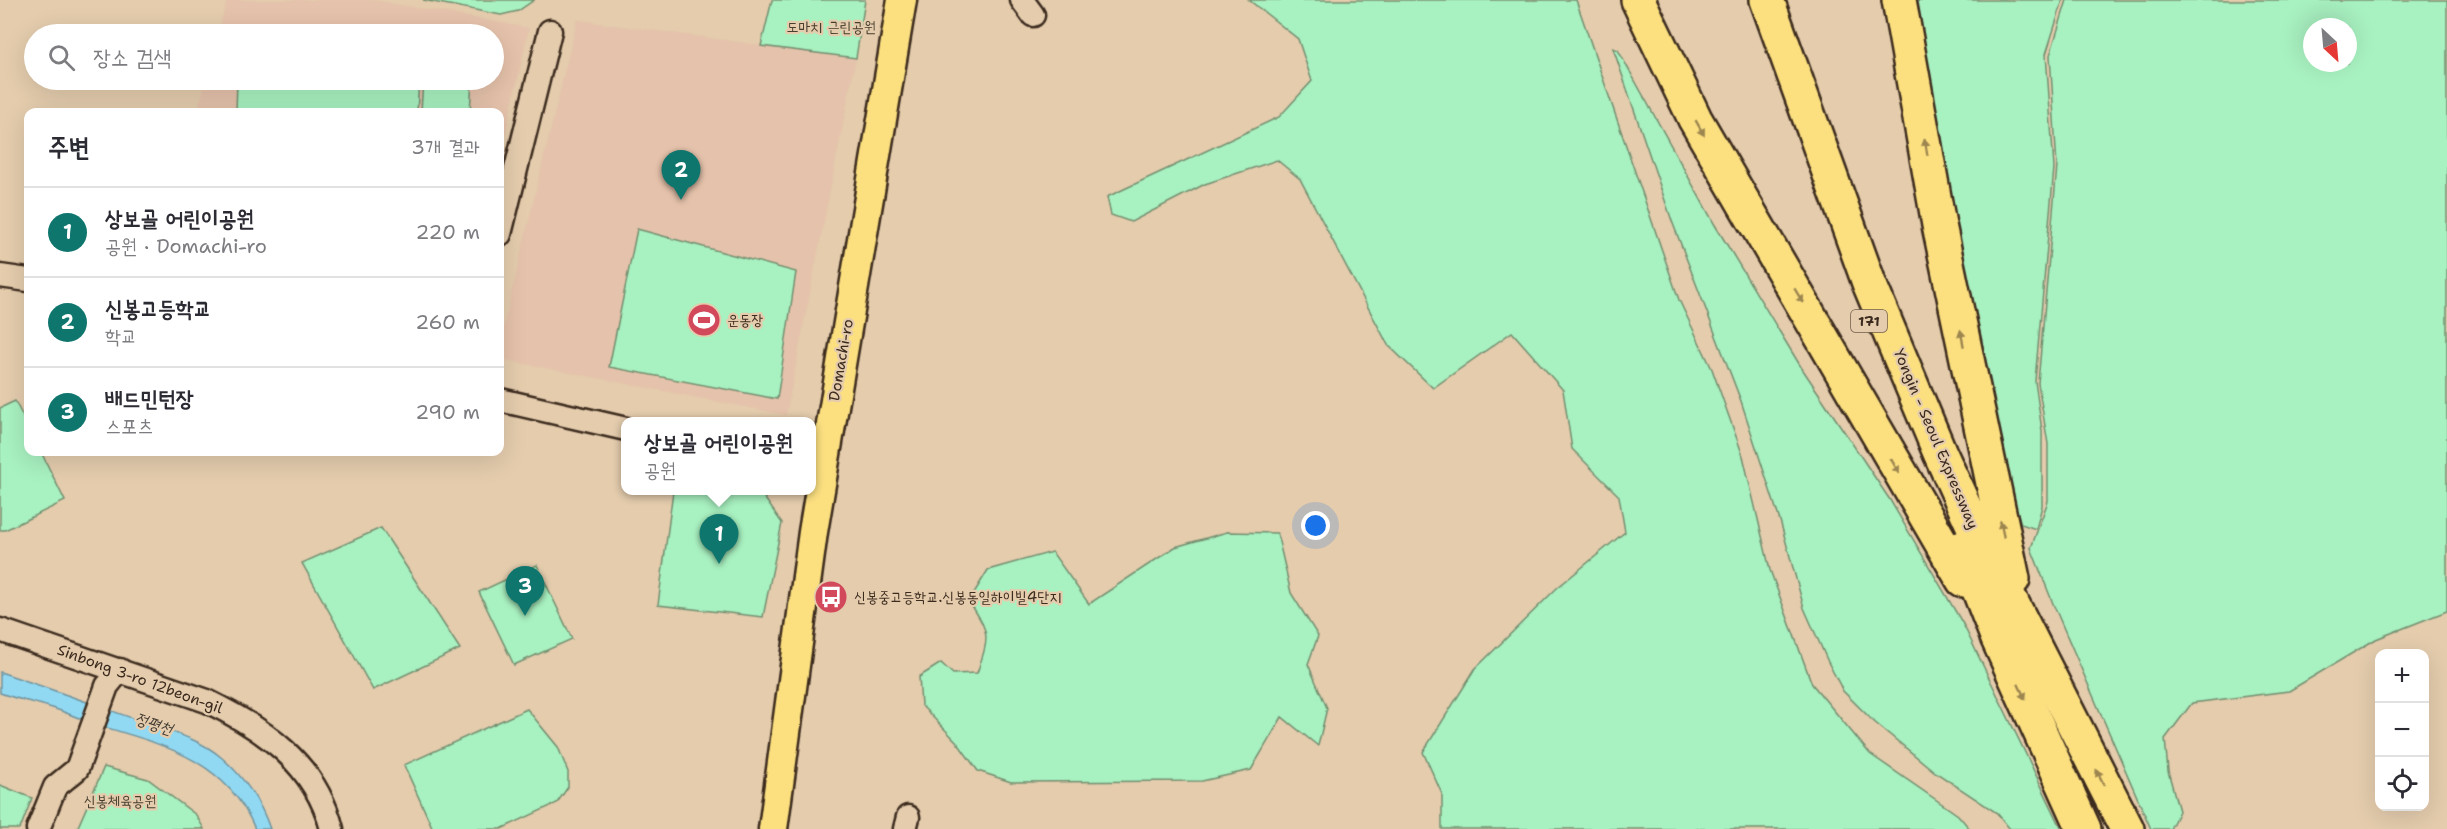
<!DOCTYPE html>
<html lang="ko">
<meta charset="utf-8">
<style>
body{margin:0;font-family:"Shantell Sans","Poor Story",sans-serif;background:#f7f7f7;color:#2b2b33}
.controls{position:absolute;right:18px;bottom:18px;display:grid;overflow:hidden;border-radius:12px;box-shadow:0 6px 24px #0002}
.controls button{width:54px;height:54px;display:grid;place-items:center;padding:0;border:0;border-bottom:2px solid #e1e1e2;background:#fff;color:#2b2b33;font:30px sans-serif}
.compass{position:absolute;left:2303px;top:18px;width:54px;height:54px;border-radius:50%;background:#fff;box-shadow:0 6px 24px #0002;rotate:154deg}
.you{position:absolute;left:1316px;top:526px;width:21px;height:21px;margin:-15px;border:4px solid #fff;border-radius:50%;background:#1a73e8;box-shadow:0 0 0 9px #1a73e833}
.badge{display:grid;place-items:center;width:39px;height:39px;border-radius:50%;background:#0f766e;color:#fff;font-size:20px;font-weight:700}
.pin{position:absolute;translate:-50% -50px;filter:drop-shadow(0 2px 3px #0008)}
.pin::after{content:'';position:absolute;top:32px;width:21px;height:18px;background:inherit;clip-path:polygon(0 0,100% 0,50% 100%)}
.popup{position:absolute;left:621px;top:417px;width:195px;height:78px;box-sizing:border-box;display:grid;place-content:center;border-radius:12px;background:#fff;filter:drop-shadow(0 2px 4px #0005);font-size:20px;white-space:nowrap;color:#7c7c81}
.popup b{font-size:22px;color:#2b2b33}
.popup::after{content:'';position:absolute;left:50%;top:100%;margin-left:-12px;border:12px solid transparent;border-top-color:#fff}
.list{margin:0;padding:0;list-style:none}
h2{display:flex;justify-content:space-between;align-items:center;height:78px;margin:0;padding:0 24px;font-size:26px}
h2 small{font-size:20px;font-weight:400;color:#7c7c81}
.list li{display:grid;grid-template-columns:39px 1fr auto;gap:18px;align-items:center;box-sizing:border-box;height:90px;padding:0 24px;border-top:2px solid #e1e1e2}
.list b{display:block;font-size:22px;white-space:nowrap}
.list p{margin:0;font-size:20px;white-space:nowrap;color:#7c7c81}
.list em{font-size:20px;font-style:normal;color:#7c7c81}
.icon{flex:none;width:33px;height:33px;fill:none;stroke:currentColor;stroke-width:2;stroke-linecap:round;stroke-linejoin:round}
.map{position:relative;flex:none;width:2447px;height:829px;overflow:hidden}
.search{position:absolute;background:#fff;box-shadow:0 6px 24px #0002;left:24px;top:24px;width:480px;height:66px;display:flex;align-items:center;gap:15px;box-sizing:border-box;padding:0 21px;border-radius:33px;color:#7c7c81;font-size:22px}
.panel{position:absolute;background:#fff;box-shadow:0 6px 24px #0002;left:24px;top:108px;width:480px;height:348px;border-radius:12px}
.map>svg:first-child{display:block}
.built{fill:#e5c2ab}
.green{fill:#a8f1c0;stroke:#728e6f;stroke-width:1.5;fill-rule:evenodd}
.water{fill:#91d9f3;stroke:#6f939e;stroke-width:1.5}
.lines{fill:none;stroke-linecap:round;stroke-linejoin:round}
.minor-casing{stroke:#3b2a1e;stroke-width:27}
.major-casing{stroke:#3b2a1e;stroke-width:33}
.highway-casing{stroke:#3b2a1e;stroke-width:38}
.minor{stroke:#e4ccad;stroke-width:22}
.major{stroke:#fce080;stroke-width:28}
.highway{stroke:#fce080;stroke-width:33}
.oneway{fill:#9c854f}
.labels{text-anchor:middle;stroke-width:4.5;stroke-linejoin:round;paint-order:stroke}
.shield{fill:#e4ccad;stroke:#6e5b49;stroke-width:1.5}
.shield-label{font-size:14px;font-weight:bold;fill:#3b2a1e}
.park-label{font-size:15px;fill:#463e2e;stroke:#e4ccad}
.poi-label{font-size:15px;fill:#3b2a1e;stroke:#e4ccad;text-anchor:start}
.street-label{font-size:15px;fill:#3b2a1e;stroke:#e4ccad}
.water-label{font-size:16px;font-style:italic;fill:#443c33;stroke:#e4ccad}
</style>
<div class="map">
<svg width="2447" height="829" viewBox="0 0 2447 829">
<rect width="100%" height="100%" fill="#e4ccad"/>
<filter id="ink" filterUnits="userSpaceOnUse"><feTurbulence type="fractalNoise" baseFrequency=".0167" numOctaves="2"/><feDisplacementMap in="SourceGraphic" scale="12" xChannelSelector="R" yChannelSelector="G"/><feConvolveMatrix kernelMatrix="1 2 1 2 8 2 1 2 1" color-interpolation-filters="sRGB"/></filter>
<g filter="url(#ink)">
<!-- built -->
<g class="built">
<polygon points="227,0 373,0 529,28 500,158 500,112 197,112 206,80 494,80 494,34 218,34"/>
<polygon points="577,20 856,58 786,415 500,359 500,341"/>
</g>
<!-- green -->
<g class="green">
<polygon points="423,0 534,0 518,11 501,15"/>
<polygon points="772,0 865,0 856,58 761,46"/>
<polygon points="1249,0 1576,0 1679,300 1712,369 1743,456 1770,570 1812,684 1870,754 1958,815 1970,829 1442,829 1442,794 1423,752 1475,669 1557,588 1625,532 1619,496 1572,449 1563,390 1512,332 1433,388 1388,345 1300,179 1277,160 1205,184 1131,222 1111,215 1107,197 1279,117 1312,81 1298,39"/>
<polygon points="1914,0 2063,0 2046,54 2054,168 2035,381 2042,431 2042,506 2036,529 2021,524 1980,387"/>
<path d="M2067,0H2447V611L2376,639L2289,691L2192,703L2165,739L2168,771L2179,811L2170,829H2151L2054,606L2031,548L2048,501V444L2038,383L2057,166L2050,55ZM2312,27H2348V63H2312Z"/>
<polygon points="1613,48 1618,50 1715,225 1801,367 1890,500 1963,624 2062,829 2010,829 1997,813 1935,772 1873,721 1843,691 1828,662 1804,608 1781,524 1741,401 1672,221"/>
<polygon points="237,80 419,80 417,112 236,112"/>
<polygon points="423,80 472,80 470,112 421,112"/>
<polygon points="637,229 796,272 777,399 609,367"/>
<polygon points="15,401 28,427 28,452 41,452 65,501 5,530 0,530 0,408"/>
<polygon points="750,491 761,493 782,523 763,617 658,605 673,491"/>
<polygon points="381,528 460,649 373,690 302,563"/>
<path d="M1227,532L1277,533L1291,593L1318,636L1308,664L1327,708L1318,746L1282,717L1251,770L1202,781L1011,782L978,771L957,742L921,705L919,677L941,663L953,674L977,673C990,635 990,634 969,601L988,570L1052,552L1089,604L1175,547Z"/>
<polygon points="537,565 572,639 514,665 479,592"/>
<polygon points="527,709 558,747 568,772 568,787 557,803 501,829 433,829 404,765"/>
<polygon points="104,767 148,779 196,815 204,829 77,829"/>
<polygon points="0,785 32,798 20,829 0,829"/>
</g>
<!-- water -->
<path class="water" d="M0,672C48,688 95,705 143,722C170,732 199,738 222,758C243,776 261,802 270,829H255C227,761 165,745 101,726C83,721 67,712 49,707C33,702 16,699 0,693Z"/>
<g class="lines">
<!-- minor casing -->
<g class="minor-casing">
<g id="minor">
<polyline points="1022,0 1033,15"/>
<polyline points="500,234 550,31"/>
<polyline points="0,276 28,280"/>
<polyline points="500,400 626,429"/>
<path d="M0,630L207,701C264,729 315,763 332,829"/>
<polyline points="38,829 55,787 77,769 107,686 120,670"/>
<polyline points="905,829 908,817"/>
</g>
</g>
<!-- major casing -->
<g class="major-casing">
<polyline id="major" points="773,829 813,532 902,0"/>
</g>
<!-- highway casing -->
<g class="highway-casing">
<g id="highway">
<polyline points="1638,0 1695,119 1963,580"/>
<polyline points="1767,0 1869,283 1940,453 1975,530 2127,829"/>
<polyline points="1899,0 1939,225 2013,579"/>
<polyline points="1962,547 1998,639 2084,829"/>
</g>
</g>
<!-- minor -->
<use href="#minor" class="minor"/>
<!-- major -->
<use href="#major" class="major"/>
<!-- highway -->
<use href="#highway" class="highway"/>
</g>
<!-- one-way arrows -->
<defs><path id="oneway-solid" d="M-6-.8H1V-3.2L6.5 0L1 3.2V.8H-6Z" transform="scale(1.5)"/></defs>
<g class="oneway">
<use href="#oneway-solid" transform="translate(1700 128) rotate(60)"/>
<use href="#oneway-solid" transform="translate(1926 147) rotate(-100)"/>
<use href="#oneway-solid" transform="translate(1799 296) rotate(59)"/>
<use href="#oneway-solid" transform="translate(1962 338) rotate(-101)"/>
<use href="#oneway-solid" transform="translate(1895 466) rotate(60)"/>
<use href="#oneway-solid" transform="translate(2002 529) rotate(-102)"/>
<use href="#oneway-solid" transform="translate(2022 692) rotate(65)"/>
<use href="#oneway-solid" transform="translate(2100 777) rotate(-117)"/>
</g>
</g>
<!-- icons -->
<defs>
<g id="stadium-disc" transform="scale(1.725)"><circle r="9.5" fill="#d1495b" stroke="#e4ccad"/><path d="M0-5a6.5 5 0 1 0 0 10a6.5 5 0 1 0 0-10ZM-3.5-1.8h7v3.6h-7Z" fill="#fff"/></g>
<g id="bus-disc" transform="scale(1.725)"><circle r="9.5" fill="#d1495b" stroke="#e4ccad"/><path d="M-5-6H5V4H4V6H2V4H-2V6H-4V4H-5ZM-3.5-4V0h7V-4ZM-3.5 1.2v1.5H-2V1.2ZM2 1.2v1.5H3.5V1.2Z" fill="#fff"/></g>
</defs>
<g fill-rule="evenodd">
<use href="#stadium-disc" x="704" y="320"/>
<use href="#bus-disc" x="831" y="597"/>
</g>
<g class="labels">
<!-- shield labels -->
<rect class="shield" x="1851" y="310" width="36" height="22" rx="4.5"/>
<g class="shield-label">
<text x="1869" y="326">171</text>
</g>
<!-- park labels -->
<g class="park-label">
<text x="831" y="32">도마치 근린공원</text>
<text x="120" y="806">신봉체육공원</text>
</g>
<!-- poi labels -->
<g class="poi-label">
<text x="727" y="325">운동장</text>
<text x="854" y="602">신봉중고등학교.신봉동일하이빌4단지</text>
</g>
<!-- street labels -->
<g class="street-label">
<text transform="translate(841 360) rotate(-80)" y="5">Domachi-ro</text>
<text transform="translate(1936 439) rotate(67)" y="5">Yongin - Seoul Expressway</text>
<text transform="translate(140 679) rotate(20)" y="5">Sinbong 3-ro 12beon-gil</text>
</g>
<!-- water labels -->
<g class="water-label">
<text transform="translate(154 723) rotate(18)" y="6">정평천</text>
</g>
</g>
</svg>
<div class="controls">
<button>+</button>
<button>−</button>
<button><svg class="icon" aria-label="locate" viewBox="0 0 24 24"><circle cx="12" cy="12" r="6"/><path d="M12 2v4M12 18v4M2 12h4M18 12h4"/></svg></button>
</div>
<svg class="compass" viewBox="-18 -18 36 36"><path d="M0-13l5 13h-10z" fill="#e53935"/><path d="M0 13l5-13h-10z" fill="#7c7c81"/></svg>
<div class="you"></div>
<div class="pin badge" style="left:719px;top:564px">1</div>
<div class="popup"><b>상보골 어린이공원</b>공원</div>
<div class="pin badge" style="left:681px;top:200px">2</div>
<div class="pin badge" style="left:525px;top:616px">3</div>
<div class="search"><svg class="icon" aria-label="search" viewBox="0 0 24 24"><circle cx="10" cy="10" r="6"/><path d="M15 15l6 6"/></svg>장소 검색</div>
<section class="panel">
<h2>주변<small>3개 결과</small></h2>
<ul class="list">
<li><span class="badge">1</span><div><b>상보골 어린이공원</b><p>공원 · Domachi-ro</p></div><em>220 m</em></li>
<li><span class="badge">2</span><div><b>신봉고등학교</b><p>학교</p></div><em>260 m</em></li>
<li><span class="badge">3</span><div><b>배드민턴장</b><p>스포츠</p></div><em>290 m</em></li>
</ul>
</section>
</div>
